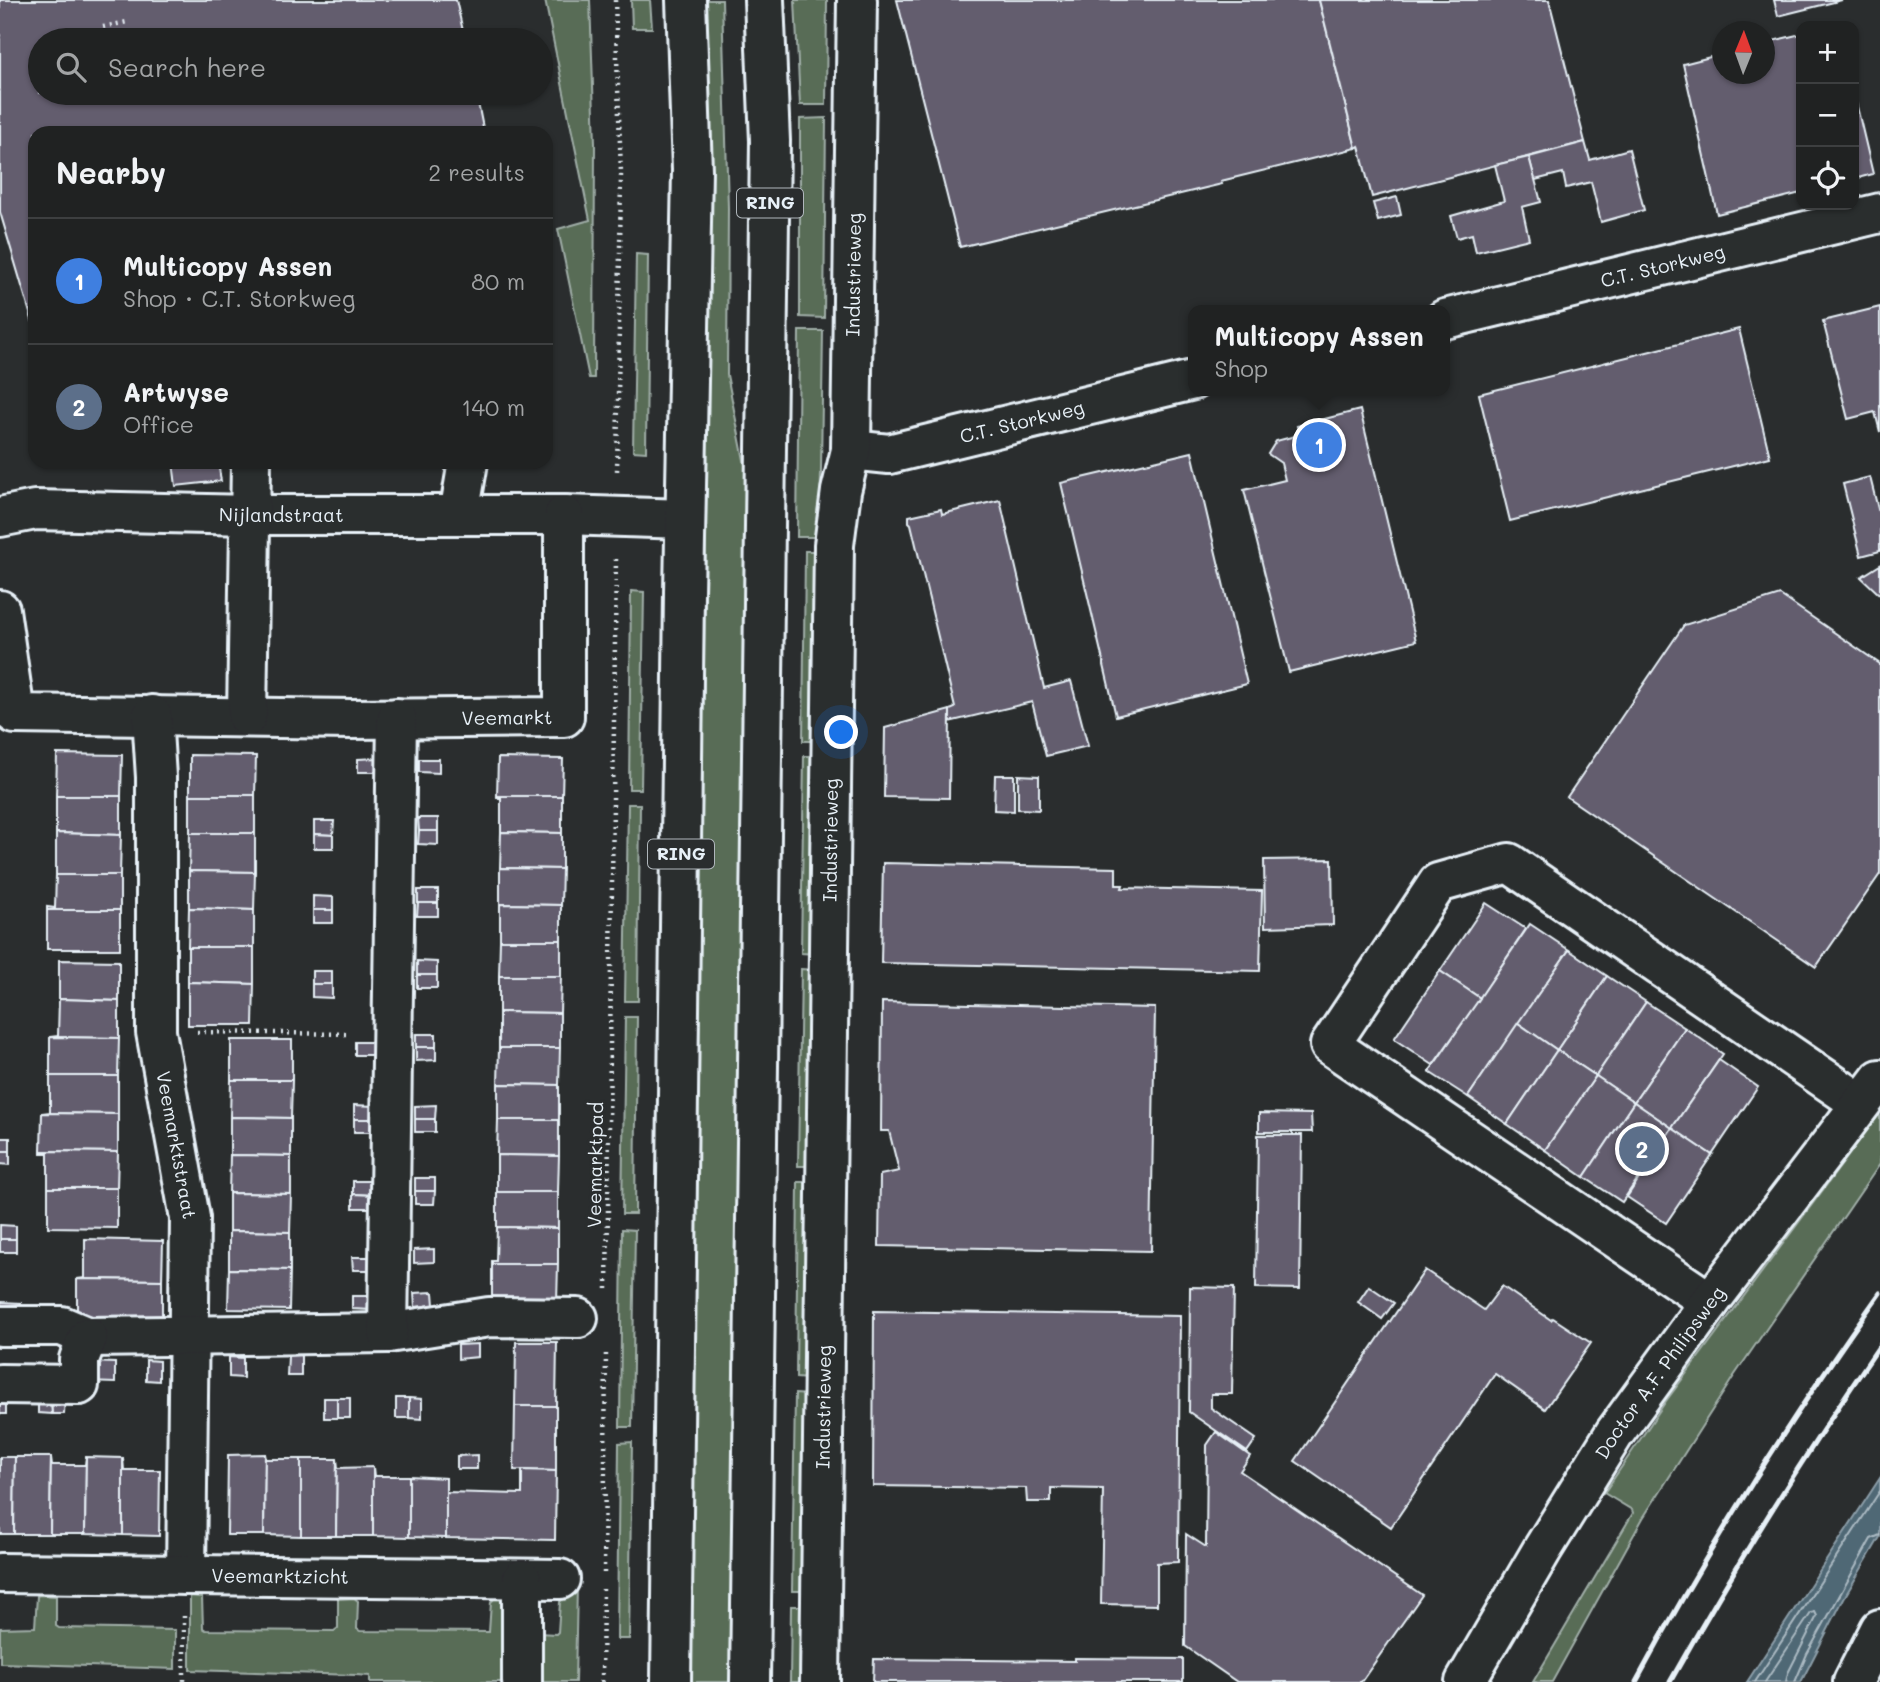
<!DOCTYPE html>
<meta charset="utf-8">
<style>
body{margin:0;font-family:Mali,sans-serif;background:#2d2f2f;color:#f1f3f6}
.controls{position:absolute;right:21px;top:21px;display:grid;overflow:hidden;border-radius:14px;box-shadow:0 2px 5px #0004}
.controls button{width:63px;height:63px;display:grid;place-items:center;padding:0;border:0;border-bottom:2px solid #3d3f40;background:#202222;color:#f1f3f6;font:35px sans-serif}
.compass{position:absolute;left:1712px;top:21px;width:63px;height:63px;border-radius:50%;background:#202222;box-shadow:0 2px 5px #0004;rotate:1deg}
.you{position:absolute;left:842px;top:733px;width:24px;height:24px;margin:-18px;border:5px solid #fff;border-radius:50%;background:#1a73e8;box-shadow:0 0 0 10px #1a73e833}
.badge{display:grid;place-items:center;width:46px;height:46px;border-radius:50%;background:#8c9099;color:#fff;font-size:23px;font-weight:700}
.pin{position:absolute;translate:-50% -50%;border:4px solid #fff;box-shadow:0 2px 7px #0006}
.popup{position:absolute;left:1188px;top:305px;width:262px;height:91px;box-sizing:border-box;display:grid;place-content:center;border-radius:14px;background:#202222;filter:drop-shadow(0 2px 5px #0005);font-size:23px;white-space:nowrap;color:#a2a4a5}
.popup b{font-size:26px;color:#f1f3f6}
.popup::after{content:'';position:absolute;left:50%;top:100%;margin-left:-14px;border:14px solid transparent;border-top-color:#202222}
.list{margin:0;padding:0;list-style:none}
h2{display:flex;justify-content:space-between;align-items:center;height:91px;margin:0;padding:0 28px;font-size:30px}
h2 small{font-size:23px;font-weight:400;color:#a2a4a5}
.list li{display:grid;grid-template-columns:46px 1fr auto;gap:21px;align-items:center;box-sizing:border-box;height:126px;padding:0 28px;border-top:2px solid #3d3f40}
.list b{display:block;font-size:26px;white-space:nowrap}
.list p{margin:0;font-size:23px;white-space:nowrap;color:#a2a4a5}
.list em{font-size:23px;font-style:normal;color:#a2a4a5}
.icon{flex:none;width:38px;height:38px;fill:none;stroke:currentColor;stroke-width:2;stroke-linecap:round;stroke-linejoin:round}
.map{position:relative;flex:none;width:1880px;height:1682px;overflow:hidden}
.search{position:absolute;background:#202222;box-shadow:0 2px 5px #0004;left:28px;top:28px;width:525px;height:77px;display:flex;align-items:center;gap:18px;box-sizing:border-box;padding:0 24px;border-radius:38px;color:#a2a4a5;font-size:26px}
.panel{position:absolute;background:#202222;box-shadow:0 2px 5px #0004;left:28px;top:126px;width:525px;height:343px;border-radius:21px}
.map>svg:first-child{display:block}
.green{fill:#596c57;stroke:#a0aea8;stroke-width:2}
.water{fill:#4f6774;stroke:#8c9ea9;stroke-width:2}
.lines{fill:none;stroke-linecap:round;stroke-linejoin:round}
.shore{stroke:#abbac3;stroke-width:2}
.building{fill:#645d6e;stroke:#e8f1f8;stroke-width:2}
.minor-casing{stroke:#e8f1f8;stroke-width:44}
.major-casing{stroke:#e8f1f8;stroke-width:44}
.path{stroke:#e8f1f8;stroke-width:4.5;stroke-dasharray:2 5;stroke-linecap:butt}
.minor{stroke:#2a2d2e;stroke-width:38}
.major{stroke:#2a2d2e;stroke-width:38}
.rail{stroke:#e8f1f8;stroke-width:5}
.labels{text-anchor:middle;stroke-width:6;stroke-linejoin:round;paint-order:stroke}
.shield{fill:#2a2d2e;stroke:#afb6bb;stroke-width:2}
.shield-label{font-size:18px;font-weight:bold;fill:#e8f1f8}
.street-label{font-size:19px;fill:#e8f1f8;stroke:#2a2d2e}
</style>
<div class="map">
<svg width="1880" height="1682" viewBox="0 0 1880 1682">
<rect width="100%" height="100%" fill="#2a2d2e"/>
<filter id="ink" filterUnits="userSpaceOnUse"><feTurbulence type="fractalNoise" baseFrequency=".0143" numOctaves="2"/><feDisplacementMap in="SourceGraphic" scale="14" xChannelSelector="R" yChannelSelector="G"/><feConvolveMatrix kernelMatrix="1 2 1 2 8 2 1 2 1" color-interpolation-filters="sRGB"/></filter>
<g filter="url(#ink)">
<!-- green -->
<g class="green">
<polygon points="545,0 590,0 595,143 594,378 589,378 558,229 590,220"/>
<polygon points="631,0 650,0 652,28 632,28"/>
<polygon points="704,0 722,0 728,208 727,375 746,470 730,1682 691,1682 690,1679 710,231"/>
<polygon points="795,0 827,0 826,105 800,105"/>
<polygon points="826,118 824,318 800,317 800,119"/>
<polygon points="636,254 648,255 646,452 633,451"/>
<polygon points="799,331 823,331 820,537 797,537"/>
<polygon points="805,551 820,551 818,741 803,741"/>
<polygon points="631,591 644,592 641,789 629,789"/>
<polygon points="804,756 817,756 815,954 801,953"/>
<polygon points="628,804 640,804 638,1001 625,1001"/>
<polygon points="801,969 814,970 812,1166 798,1166"/>
<polygon points="625,1017 637,1017 635,1214 622,1214"/>
<polygon points="1880,1113 1880,1164 1734,1376 1643,1518 1552,1682 1533,1682 1633,1513 1632,1510 1604,1493 1666,1401"/>
<polygon points="798,1182 812,1182 809,1379 796,1378"/>
<polygon points="622,1229 635,1230 632,1427 620,1427"/>
<polygon points="795,1394 809,1395 806,1591 792,1591"/>
<polygon points="632,1442 629,1639 617,1639 619,1443"/>
<polygon points="577,1586 575,1682 537,1682 538,1633 556,1634 558,1632 560,1602"/>
<polygon points="39,1595 56,1596 56,1626 59,1628 175,1630 175,1669 0,1663 0,1628 35,1627 37,1596"/>
<polygon points="190,1596 202,1597 203,1628 206,1630 334,1631 338,1628 338,1599 354,1598 358,1601 357,1629 360,1631 489,1632 491,1602 494,1599 506,1599 505,1682 370,1682 370,1676 356,1675 190,1670"/>
<polygon points="791,1606 806,1606 805,1682 790,1682"/>
</g>
<!-- water -->
<polygon class="water" points="1880,1478 1880,1537 1844,1598 1801,1682 1747,1682"/>
<g class="lines">
<!-- shore -->
<g class="shore">
<polyline points="1755,1682 1880,1491"/>
<polyline points="1765,1682 1811,1613 1815,1612 1817,1616 1788,1673 1786,1682"/>
<polyline points="1795,1682 1807,1654 1871,1539 1880,1535"/>
</g>
</g>
<!-- building -->
<g class="building">
<polygon points="0,0 456,0 465,40 40,40 40,93 476,93 484,133 35,133 35,330 0,212"/>
<polygon points="897,0 1319,0 1356,148 1221,181 1222,184 960,247"/>
<polygon points="1319,0 1549,0 1585,142 1372,197 1359,146 1356,148"/>
<polygon points="1774,0 1842,0 1778,16"/>
<polygon points="1801,34 1801,193 1717,214 1683,64 1722,54 1722,74 1764,74 1764,43"/>
<polygon points="1854,94 1873,174 1854,179"/>
<polygon points="1585,142 1590,160 1629,149 1644,210 1601,222 1591,182 1566,188 1563,173 1535,180 1529,157"/>
<polygon points="1529,157 1541,202 1522,207 1529,239 1476,252 1472,234 1457,238 1451,216 1504,201 1495,165"/>
<polygon points="1397,197 1401,215 1378,221 1373,203"/>
<polygon points="1880,307 1880,432 1875,412 1848,419 1823,321"/>
<polygon points="1739,329 1770,457 1510,521 1479,394"/>
<polygon points="1360,410 1416,641 1289,672 1244,490 1285,480 1281,463 1268,454 1276,441 1299,435 1297,426"/>
<polygon points="1192,452 1247,684 1116,716 1061,483"/>
<polygon points="173,462 218,462 221,481 176,486"/>
<polygon points="1870,477 1880,517 1880,551 1861,556 1843,484"/>
<polygon points="1000,500 1044,688 1071,681 1088,746 1046,756 1032,702 949,722 950,710 955,708 911,524 909,522 909,516 941,509 942,514"/>
<polygon points="1880,565 1880,595 1861,577"/>
<polygon points="1780,595 1880,664 1880,874 1816,967 1567,797 1684,625"/>
<polygon points="950,710 949,798 884,797 885,728"/>
<polygon points="57,754 122,755 121,796 56,796"/>
<polygon points="190,755 256,756 255,795 190,795"/>
<polygon points="378,758 378,772 358,772 358,759"/>
<polygon points="498,758 563,759 562,796 497,796"/>
<polygon points="419,759 439,759 439,773 419,772"/>
<polygon points="995,775 1014,775 1014,811 994,810"/>
<polygon points="1018,775 1039,776 1039,810 1018,809"/>
<rect x="190" y="795" width="65" height="38"/>
<polygon points="56,796 121,796 121,835 56,833"/>
<polygon points="497,796 562,796 562,833 501,832 501,798 497,798"/>
<polygon points="418,818 438,818 438,831 419,831"/>
<polygon points="314,821 334,821 333,835 314,834"/>
<polygon points="419,831 438,831 438,845 418,844"/>
<polygon points="501,832 562,833 562,869 500,868"/>
<polygon points="56,833 121,835 120,875 56,875"/>
<polygon points="190,833 255,833 255,872 189,871"/>
<polygon points="314,834 333,835 333,848 314,848"/>
<polygon points="1332,859 1333,925 1265,927 1264,860"/>
<polygon points="883,863 1116,868 1116,885 1123,885 1122,888 1262,891 1260,971 881,963"/>
<polygon points="500,868 562,869 561,905 500,904"/>
<polygon points="189,871 255,872 254,910 189,908"/>
<polygon points="56,875 120,875 120,910 47,910 47,907 55,908"/>
<rect x="418" y="890" width="20" height="13"/>
<polygon points="313,896 333,897 333,910 313,910"/>
<polygon points="418,903 438,903 438,916 417,916"/>
<polygon points="1486,903 1526,929 1480,998 1440,971"/>
<polygon points="500,904 561,905 561,940 500,940"/>
<polygon points="189,908 254,910 254,947 188,947"/>
<rect x="47" y="910" width="73" height="39"/>
<rect x="313" y="910" width="20" height="13"/>
<polygon points="1530,924 1569,950 1468,1097 1429,1072"/>
<polygon points="500,940 561,940 561,976 499,976"/>
<polygon points="188,947 254,947 254,984 188,982"/>
<polygon points="1569,950 1607,976 1557,1050 1518,1023"/>
<polygon points="59,960 119,961 119,1001 59,999"/>
<polygon points="417,961 437,962 437,975 417,975"/>
<rect x="312" y="971" width="20" height="13"/>
<polygon points="1440,971 1480,998 1433,1065 1394,1039"/>
<rect x="417" y="975" width="20" height="13"/>
<polygon points="499,976 561,976 560,1013 499,1012"/>
<polygon points="1607,976 1646,1002 1596,1076 1557,1050"/>
<polygon points="188,982 254,984 253,1025 188,1025"/>
<polygon points="312,984 332,984 332,998 312,997"/>
<polygon points="59,999 119,1001 119,1038 50,1037 58,1036"/>
<polygon points="882,1002 1155,1008 1151,1251 879,1246 880,1175 899,1171 889,1131 881,1131"/>
<polygon points="1646,1002 1685,1028 1634,1102 1596,1076"/>
<polygon points="499,1012 560,1013 560,1048 499,1048"/>
<polygon points="1518,1023 1557,1050 1507,1124 1468,1097"/>
<polygon points="1685,1028 1723,1054 1672,1128 1634,1102"/>
<rect x="416" y="1034" width="20" height="13"/>
<polygon points="50,1037 119,1038 118,1076 50,1076"/>
<rect x="231" y="1040" width="61" height="40"/>
<rect x="355" y="1042" width="20" height="13"/>
<polygon points="416,1047 436,1047 436,1060 416,1061"/>
<polygon points="499,1048 560,1048 559,1085 498,1084"/>
<polygon points="1557,1050 1596,1076 1545,1150 1507,1124"/>
<polygon points="1719,1060 1758,1087 1712,1155 1672,1128"/>
<polygon points="50,1076 118,1076 118,1114 42,1113 50,1112"/>
<polygon points="1596,1076 1634,1102 1584,1177 1545,1150"/>
<polygon points="231,1080 292,1080 291,1118 230,1117"/>
<polygon points="498,1084 559,1085 559,1120 498,1120"/>
<polygon points="1634,1102 1672,1128 1622,1202 1584,1177"/>
<polygon points="354,1105 374,1106 374,1119 354,1119"/>
<polygon points="436,1105 435,1119 415,1119 415,1106"/>
<polygon points="42,1113 118,1114 118,1152 41,1151"/>
<polygon points="1259,1113 1311,1114 1312,1132 1259,1132"/>
<polygon points="230,1117 291,1118 291,1156 230,1155"/>
<rect x="354" y="1119" width="20" height="13"/>
<rect x="415" y="1119" width="20" height="13"/>
<polygon points="498,1120 559,1120 559,1156 497,1155"/>
<polygon points="1672,1128 1712,1155 1666,1223 1627,1197"/>
<polygon points="1258,1135 1302,1135 1300,1289 1256,1288"/>
<rect x="0" y="1138" width="10" height="13"/>
<polygon points="0,1151 10,1151 10,1165 0,1164"/>
<polygon points="41,1151 118,1152 117,1188 48,1188 48,1153 41,1153"/>
<polygon points="230,1155 291,1156 291,1194 229,1193"/>
<polygon points="497,1155 559,1156 558,1192 497,1192"/>
<rect x="415" y="1178" width="20" height="13"/>
<polygon points="353,1181 373,1181 373,1195 353,1194"/>
<polygon points="48,1188 117,1188 117,1228 48,1227"/>
<polygon points="415,1191 435,1191 434,1204 415,1204"/>
<polygon points="497,1192 558,1192 558,1228 497,1227"/>
<polygon points="229,1193 291,1194 290,1232 229,1231"/>
<polygon points="353,1194 373,1195 373,1208 353,1208"/>
<polygon points="0,1225 16,1226 16,1239 0,1239"/>
<polygon points="497,1227 558,1228 558,1264 492,1264 492,1261 496,1261"/>
<polygon points="229,1231 290,1232 290,1270 229,1269"/>
<rect x="0" y="1239" width="16" height="13"/>
<polygon points="85,1239 163,1241 162,1280 77,1279 85,1278"/>
<polygon points="434,1249 434,1262 414,1263 414,1250"/>
<polygon points="352,1257 373,1257 372,1270 353,1270"/>
<polygon points="492,1264 558,1264 557,1302 492,1301"/>
<polygon points="229,1269 290,1270 289,1310 228,1309"/>
<polygon points="1425,1270 1484,1310 1502,1286 1551,1320 1553,1318 1591,1343 1545,1409 1495,1374 1391,1527 1295,1461"/>
<polygon points="77,1279 162,1280 162,1320 77,1319"/>
<polygon points="1369,1286 1394,1303 1382,1319 1358,1302"/>
<polygon points="1190,1287 1234,1288 1232,1394 1211,1394 1211,1408 1256,1439 1247,1452 1189,1412"/>
<polygon points="433,1292 434,1305 415,1307 414,1293"/>
<polygon points="352,1296 372,1296 372,1310 352,1309"/>
<polygon points="1,1302 21,1303 21,1316 0,1316"/>
<polygon points="874,1311 1180,1316 1178,1562 1157,1563 1157,1605 1101,1604 1103,1489 1051,1488 1051,1502 1027,1502 1026,1488 873,1486"/>
<polygon points="516,1342 557,1342 556,1406 515,1406"/>
<polygon points="478,1344 478,1357 458,1359 458,1345"/>
<polygon points="301,1355 301,1376 287,1376 288,1356"/>
<polygon points="229,1357 243,1358 243,1378 229,1377"/>
<polygon points="146,1360 159,1361 159,1381 146,1380"/>
<polygon points="89,1362 115,1363 115,1383 88,1382"/>
<polygon points="38,1393 51,1394 52,1414 38,1413"/>
<rect x="0" y="1394" width="6" height="20"/>
<polygon points="51,1394 65,1394 64,1414 52,1414"/>
<rect x="324" y="1398" width="13" height="20"/>
<rect x="337" y="1398" width="13" height="20"/>
<rect x="396" y="1398" width="13" height="20"/>
<polygon points="409,1398 422,1399 422,1419 409,1418"/>
<polygon points="515,1406 556,1406 556,1471 514,1470"/>
<polygon points="1216,1432 1250,1456 1240,1471 1422,1595 1361,1682 1237,1682 1185,1646 1186,1534 1206,1547 1207,1445"/>
<polygon points="265,1454 264,1535 227,1535 228,1455"/>
<polygon points="265,1454 266,1459 301,1459 301,1536 264,1535"/>
<polygon points="477,1455 477,1469 457,1469 457,1456"/>
<polygon points="0,1457 15,1457 14,1534 0,1534"/>
<polygon points="15,1457 51,1457 50,1534 14,1534"/>
<polygon points="51,1457 52,1465 85,1465 86,1457 85,1534 50,1534"/>
<polygon points="86,1457 123,1458 123,1535 85,1534"/>
<polygon points="123,1458 124,1470 160,1470 159,1536 123,1535"/>
<polygon points="301,1459 337,1459 336,1536 301,1536"/>
<polygon points="337,1459 338,1468 373,1467 373,1536 336,1536"/>
<polygon points="373,1467 374,1476 409,1476 409,1537 373,1536"/>
<polygon points="522,1470 556,1471 555,1540 446,1538 446,1492 522,1494"/>
<polygon points="409,1476 446,1478 446,1538 409,1537"/>
<polygon points="1075,1658 1183,1659 1183,1682 873,1682 874,1659 1075,1661"/>
</g>
<g class="lines">
<!-- minor casing -->
<g class="minor-casing">
<g id="minor">
<path id="s1" d="M1445,319L1880,213"/>
<path id="s2" d="M851,450L889,454L1193,380"/>
<polyline points="459,515 468,462"/>
<path id="s3" d="M0,517L35,510L250,515H564L685,519"/>
<path id="s4" d="M0,610L15,714L351,719L564,717V515"/>
<path id="s5" d="M152,715L156,777V1032L190,1218L186,1575"/>
<polyline points="247,717 251,462"/>
<polyline points="1710,1302 1330,1045 1438,883 1509,863 1860,1103"/>
<polyline points="0,1326 62,1326 88,1337 388,1333 489,1317 578,1318"/>
<polyline points="388,1333 397,718"/>
<polyline points="0,1384 79,1385 79,1359 88,1337"/>
<path id="s6" d="M0,1573L560,1579"/>
<polyline points="522,1682 522,1579"/>
<path id="s7" d="M820,1682L834,545L841,491L851,450L857,0"/>
<path id="s8" d="M1465,1682L1542,1550L1614,1434L1710,1302L1880,1079"/>
<polyline points="1853,1682 1880,1629"/>
</g>
</g>
<!-- major casing -->
<g class="major-casing">
<g id="major">
<polyline points="671,1682 684,592 692,170 686,0"/>
<polyline points="750,1682 770,141 764,0"/>
</g>
</g>
<!-- path -->
<g class="path">
<polyline points="615,0 621,173 617,474"/>
<polyline points="103,27 127,22"/>
<polyline points="197,1032 350,1034"/>
<polyline points="607,1289 616,559"/>
<polyline points="604,1573 606,1350"/>
<polyline points="184,1616 184,1682"/>
<polyline points="602,1682 603,1588"/>
</g>
<!-- minor -->
<use href="#minor" class="minor"/>
<!-- major -->
<use href="#major" class="major"/>
<!-- rail -->
<g class="rail">
<path d="M1636,1682C1709,1547 1791,1417 1880,1293"/>
<path d="M1670,1682C1735,1566 1805,1454 1880,1345"/>
</g>
</g>
</g>
<g class="labels">
<!-- shield labels -->
<g class="shield">
<rect x="737" y="188.5" width="66" height="29" rx="5"/>
<rect x="648" y="839.5" width="66" height="29" rx="5"/>
</g>
<g class="shield-label">
<text x="770" y="209">RING</text>
<text x="681" y="860">RING</text>
</g>
<!-- street labels -->
<g class="street-label">
<text dy="7" stroke="none"><textPath href="#s1" startOffset="224">C.T. Storkweg</textPath></text>
<text dy="7" stroke="none"><textPath href="#s7" startOffset="1409">Industrieweg</textPath></text>
<text dy="7" stroke="none"><textPath href="#s2" startOffset="175">C.T. Storkweg</textPath></text>
<text dy="7" stroke="none"><textPath href="#s3" startOffset="282">Nijlandstraat</textPath></text>
<text dy="7" stroke="none"><textPath href="#s4" startOffset="597">Veemarkt</textPath></text>
<text dy="7" stroke="none"><textPath href="#s7" startOffset="842">Industrieweg</textPath></text>
<text dy="7" stroke="none"><textPath href="#s5" startOffset="432">Veemarktstraat</textPath></text>
<text transform="translate(595 1165) rotate(-89)" y="7">Veemarktpad</text>
<text dy="7" stroke="none"><textPath href="#s8" startOffset="366">Doctor A.F. Philipsweg</textPath></text>
<text dy="7" stroke="none"><textPath href="#s7" startOffset="275">Industrieweg</textPath></text>
<text dy="7" stroke="none"><textPath href="#s6" startOffset="280">Veemarktzicht</textPath></text>
</g>
</g>
</svg>
<div class="controls">
<button>+</button>
<button>−</button>
<button><svg class="icon" aria-label="locate" viewBox="0 0 24 24"><circle cx="12" cy="12" r="6"/><path d="M12 2v4M12 18v4M2 12h4M18 12h4"/></svg></button>
</div>
<svg class="compass" viewBox="-18 -18 36 36"><path d="M0-13l5 13h-10z" fill="#e53935"/><path d="M0 13l5-13h-10z" fill="#a2a4a5"/></svg>
<div class="you"></div>
<div class="pin badge" style="left:1319px;top:445px;background:#3f7fe0">1</div>
<div class="popup"><b>Multicopy Assen</b>Shop</div>
<div class="pin badge" style="left:1642px;top:1149px;background:#5c6f8a">2</div>
<div class="search"><svg class="icon" aria-label="search" viewBox="0 0 24 24"><circle cx="10" cy="10" r="6"/><path d="M15 15l6 6"/></svg>Search here</div>
<section class="panel">
<h2>Nearby<small>2 results</small></h2>
<ul class="list">
<li><span class="badge" style="background:#3f7fe0">1</span><div><b>Multicopy Assen</b><p>Shop · C.T. Storkweg</p></div><em>80 m</em></li>
<li><span class="badge" style="background:#5c6f8a">2</span><div><b>Artwyse</b><p>Office</p></div><em>140 m</em></li>
</ul>
</section>
</div>
